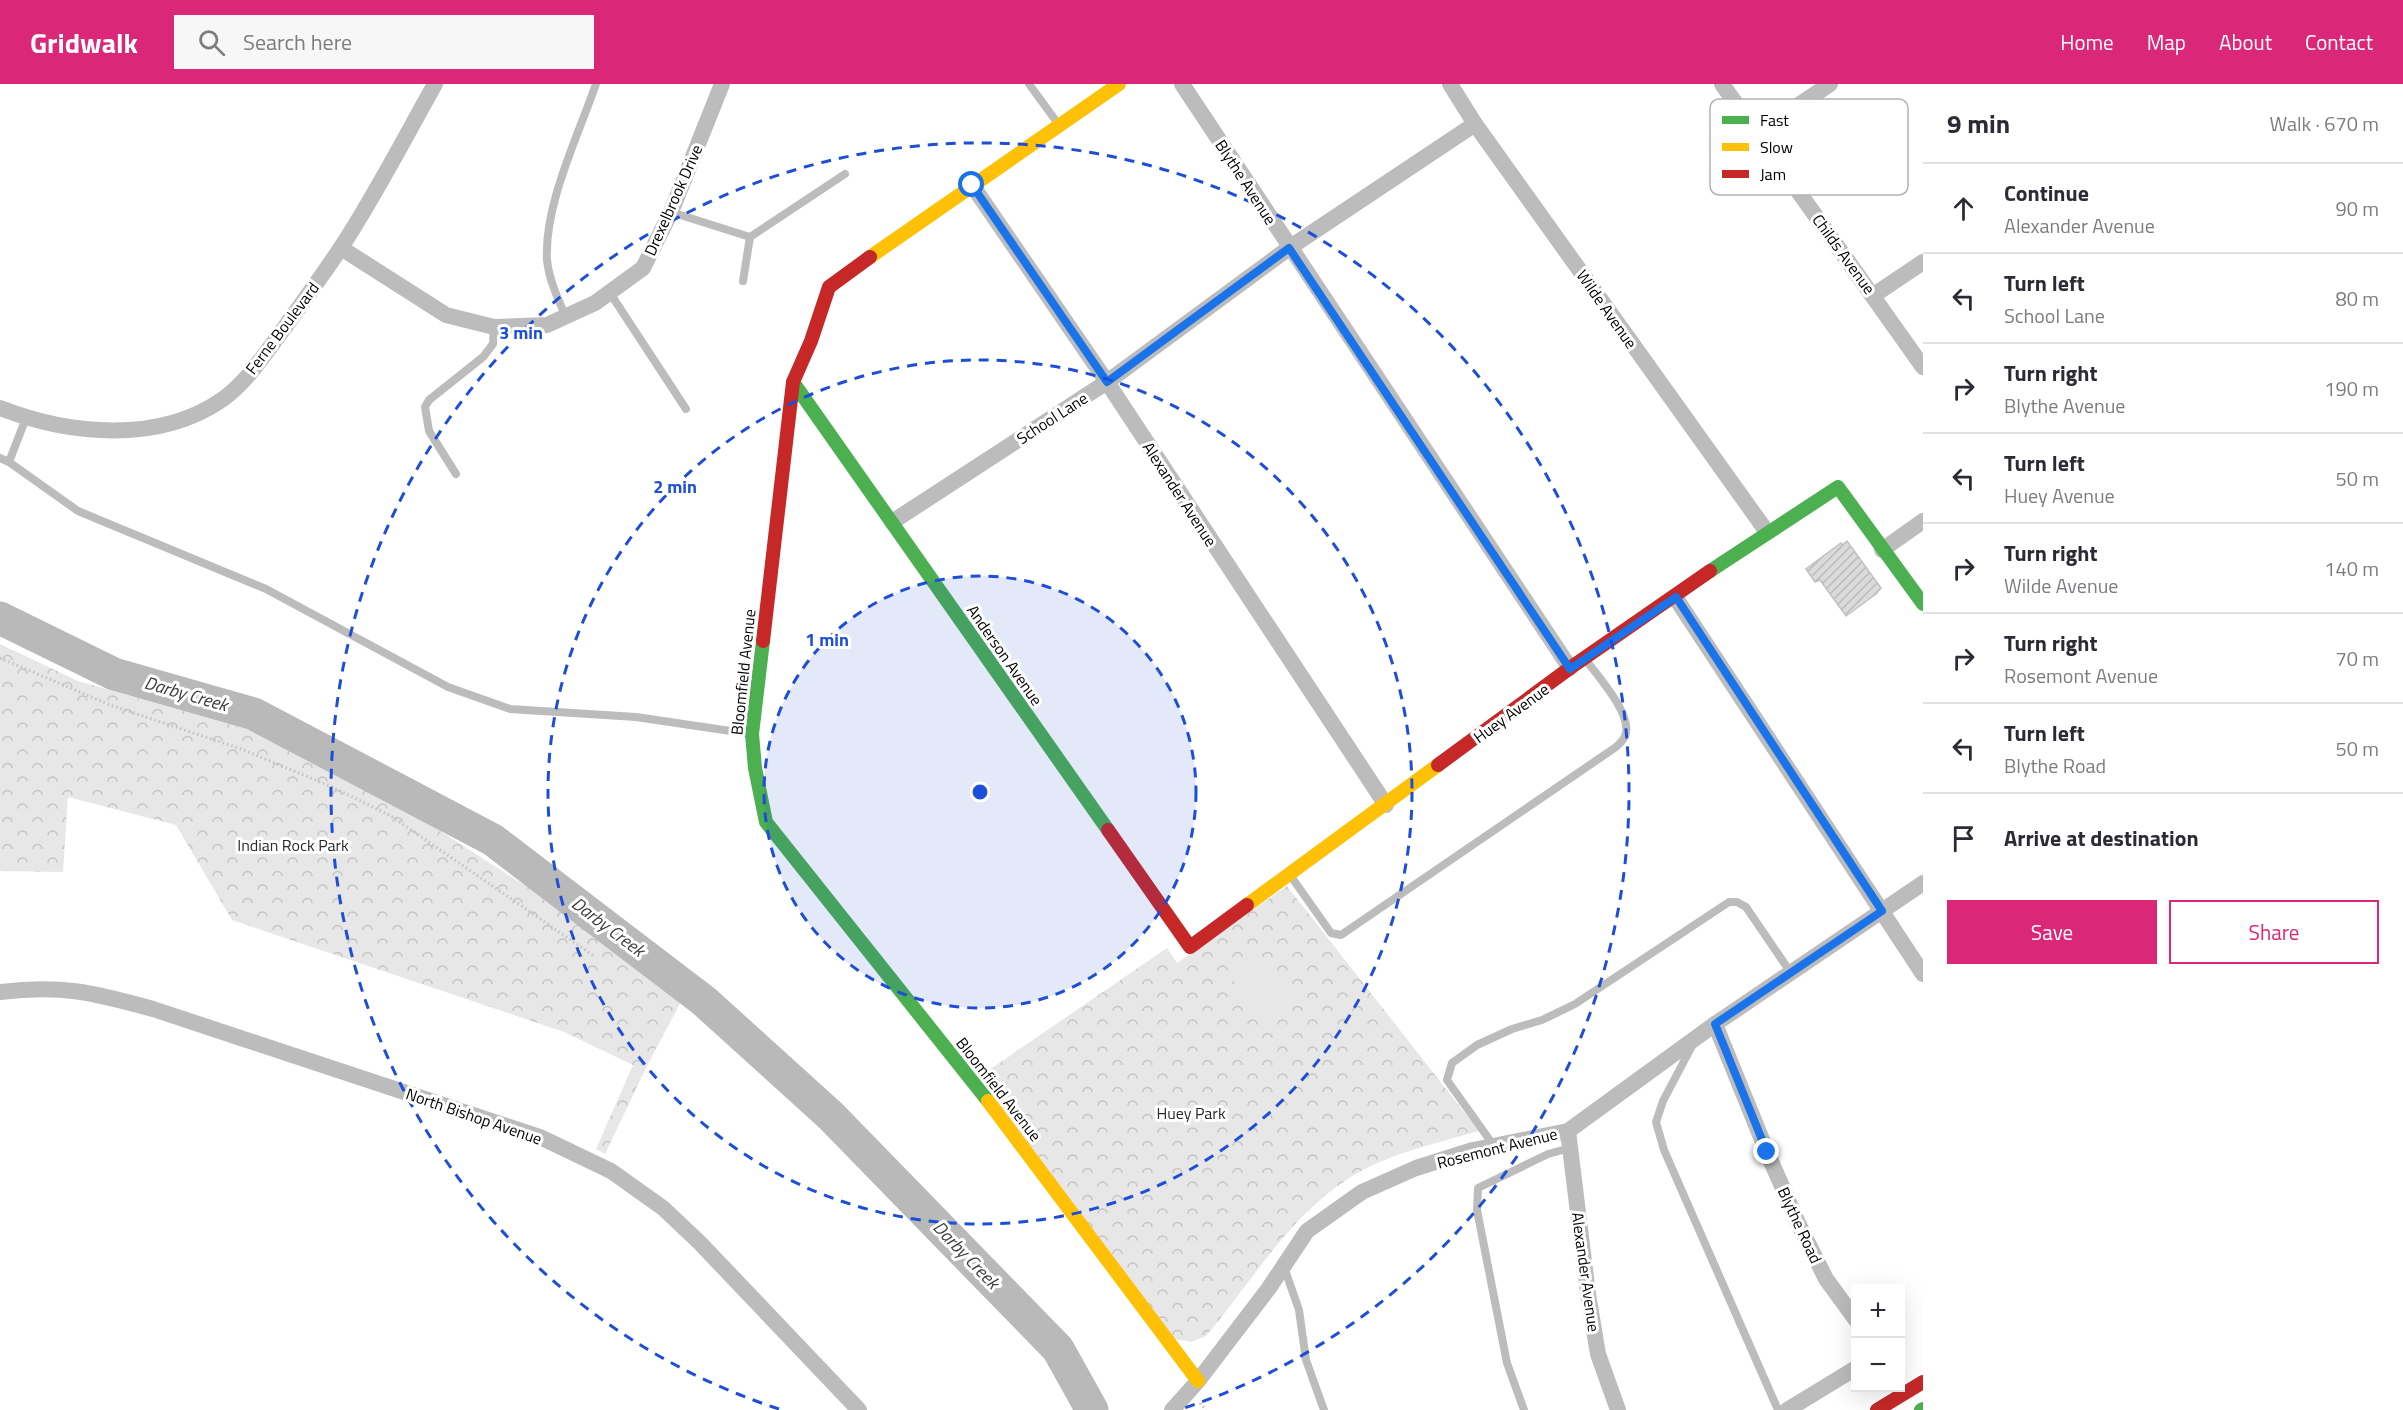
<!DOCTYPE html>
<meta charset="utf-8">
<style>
body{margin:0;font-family:"Titillium Web",sans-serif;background:#f7f7f7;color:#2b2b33}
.controls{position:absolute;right:18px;bottom:18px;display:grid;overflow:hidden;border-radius:0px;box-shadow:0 6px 24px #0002}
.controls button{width:54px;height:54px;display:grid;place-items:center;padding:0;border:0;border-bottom:2px solid #e1e1e2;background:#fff;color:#2b2b33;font:30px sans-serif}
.stop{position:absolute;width:18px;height:18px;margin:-14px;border:4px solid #1a73e8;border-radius:50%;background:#fff}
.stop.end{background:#1a73e8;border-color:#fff;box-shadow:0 2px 6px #0008}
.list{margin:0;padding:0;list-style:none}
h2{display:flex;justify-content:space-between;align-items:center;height:78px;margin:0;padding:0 24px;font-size:26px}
h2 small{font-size:20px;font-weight:400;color:#7c7c81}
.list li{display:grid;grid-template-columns:39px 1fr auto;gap:18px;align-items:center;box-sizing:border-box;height:90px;padding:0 24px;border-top:2px solid #e1e1e2}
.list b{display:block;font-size:22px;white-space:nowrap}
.list p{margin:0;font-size:20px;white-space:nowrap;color:#7c7c81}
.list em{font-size:20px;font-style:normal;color:#7c7c81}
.actions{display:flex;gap:12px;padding:18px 24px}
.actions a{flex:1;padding:14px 0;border:2px solid #db2777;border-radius:0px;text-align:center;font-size:21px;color:#db2777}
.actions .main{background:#db2777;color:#fff}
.icon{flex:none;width:33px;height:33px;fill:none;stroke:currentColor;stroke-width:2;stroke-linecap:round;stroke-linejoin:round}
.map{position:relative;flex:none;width:1923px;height:1326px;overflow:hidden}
header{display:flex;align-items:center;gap:36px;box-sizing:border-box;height:84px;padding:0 30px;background:#db2777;color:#fff}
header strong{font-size:28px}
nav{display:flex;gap:33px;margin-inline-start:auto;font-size:21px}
.search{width:420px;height:54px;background:#f7f7f7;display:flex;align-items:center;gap:15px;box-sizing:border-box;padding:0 21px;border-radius:0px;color:#7c7c81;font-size:22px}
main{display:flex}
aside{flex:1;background:#fff}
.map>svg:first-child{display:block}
.park{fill:url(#park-crowns)}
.pitch{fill:#e7e7e7}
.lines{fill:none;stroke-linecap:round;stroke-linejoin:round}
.river{stroke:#b9b9b9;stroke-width:33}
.building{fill:url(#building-hatch);stroke:#c2c2c2;stroke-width:1.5}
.path{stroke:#c2c2c2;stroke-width:3;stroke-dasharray:1.5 3;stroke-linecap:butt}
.lane{stroke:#bcbcbc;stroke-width:8}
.street{stroke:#bcbcbc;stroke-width:16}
.fast{stroke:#4caf50;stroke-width:14}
.slow{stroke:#ffc107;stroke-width:14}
.jam{stroke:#c62828;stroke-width:14}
.route{stroke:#1a73e8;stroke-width:8}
.ring{fill:none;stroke:#1d4ed8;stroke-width:3;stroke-dasharray:10 8}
.labels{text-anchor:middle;stroke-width:6;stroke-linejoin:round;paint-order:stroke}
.street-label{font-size:16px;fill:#000;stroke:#fff}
.park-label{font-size:16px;fill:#2b2b2b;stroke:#fff}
.water-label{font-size:18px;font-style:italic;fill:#3c3c3c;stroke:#fff}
.key{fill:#fff;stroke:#b2b2b2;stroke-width:1.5}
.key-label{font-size:16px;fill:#000}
.centre{fill:#1d4ed8;stroke:#fff;stroke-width:3}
.ring-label{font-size:18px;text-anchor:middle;font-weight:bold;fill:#1d4ed8;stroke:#fff;stroke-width:6;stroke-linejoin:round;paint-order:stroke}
</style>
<header>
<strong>Gridwalk</strong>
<div class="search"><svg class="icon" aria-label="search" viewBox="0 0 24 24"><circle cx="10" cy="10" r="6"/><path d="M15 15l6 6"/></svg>Search here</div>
<nav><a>Home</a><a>Map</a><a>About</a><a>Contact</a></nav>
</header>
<main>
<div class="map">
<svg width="1923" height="1326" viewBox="0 0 1923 1326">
<defs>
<pattern id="park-crowns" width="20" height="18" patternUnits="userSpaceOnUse" patternTransform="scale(1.5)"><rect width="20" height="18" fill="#e7e7e7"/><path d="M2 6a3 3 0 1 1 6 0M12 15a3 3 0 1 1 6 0" fill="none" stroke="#c4c4c4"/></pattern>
<pattern id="building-hatch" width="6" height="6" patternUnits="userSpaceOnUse" patternTransform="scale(1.5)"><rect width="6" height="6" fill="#dbdbdb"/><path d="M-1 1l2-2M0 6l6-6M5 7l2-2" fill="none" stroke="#bababa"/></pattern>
</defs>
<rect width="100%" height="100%" fill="#fff"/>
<!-- park -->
<g class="park">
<polygon points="0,560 78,597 310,663 687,906 645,986 605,1070 596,1065 633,981 564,948 232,836 176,741 68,713 63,788 0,787"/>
<path d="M1287,802L1479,1047C1437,1059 1383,1071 1346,1096C1287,1135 1251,1199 1206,1252L1191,1258L1169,1254L976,995L1167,864L1177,879Z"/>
</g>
<!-- pitch -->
<polygon class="pitch" points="1259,868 1295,920 1265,941 1228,889"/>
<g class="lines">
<!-- river -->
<polyline class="river" points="0,534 114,590 254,630 493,756 704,917 831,1032 1058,1265 1092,1326"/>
</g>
<!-- building -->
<polygon class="building" points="1847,457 1881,504 1876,510 1846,532 1820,496 1815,498 1806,485 1841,459 1842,461"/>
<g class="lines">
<!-- path -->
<g class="path">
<polyline points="0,574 110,621 241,665 330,702 391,732 594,872"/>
<polyline points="1200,1319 1206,1326"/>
</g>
<!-- lane -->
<g class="lane">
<polyline points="1029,0 1059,41"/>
<polyline points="671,128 750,153 845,90"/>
<polyline points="743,197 750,153"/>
<polyline points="610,209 686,325"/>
<path d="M566,233C558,215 549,196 547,176C544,121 578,52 596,0"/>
<polyline points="0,374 9,378 26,334"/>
<polyline points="9,378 78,427 266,505 448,603 510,625 636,633 751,650"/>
<polyline points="456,390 429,347 425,323 429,316 483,273 493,260 494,243"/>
<path d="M1290,791L1331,849L1341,851L1616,663C1619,660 1624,656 1625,652C1634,632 1597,591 1585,575"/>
<polyline points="1692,962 1663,1017 1656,1038 1664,1066 1778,1326"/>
<polyline points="1494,1062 1447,996 1452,979 1477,961 1512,945 1542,936 1575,920 1729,818 1737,818 1746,823 1791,889"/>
<polyline points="1284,1183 1299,1226 1306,1276 1324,1326"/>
<polyline points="1524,1326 1507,1279 1477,1126 1478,1104 1548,1070 1570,1064"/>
</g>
<!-- street -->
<g class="street">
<polyline points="1182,0 1570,584"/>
<polyline points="1450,0 1475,40 1767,448"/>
<polyline points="1722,0 1923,283"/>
<polyline points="1757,49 1830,0"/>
<polyline points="972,101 1107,298 1386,721"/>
<polyline points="341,164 446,231 494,243 547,241 595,219 643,184 671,128 722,0"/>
<polyline points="1874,211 1923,178"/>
<path d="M0,324C69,351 159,360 223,315C248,297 266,268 285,243C303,218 322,192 340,165C375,112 404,55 435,0"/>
<polyline points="892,438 1107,298 1289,164 1475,40"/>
<polyline points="1882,466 1923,437"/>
<polyline points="1675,513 1923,890"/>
<path d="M0,908C61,900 95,909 153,925L540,1053L611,1087L663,1124L700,1159L859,1326"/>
<polyline points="1715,940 1767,1068 1798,1139 1826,1195 1856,1236"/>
<polyline points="1568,1047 1588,1210 1598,1270 1618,1326"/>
<polyline points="1172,1326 1198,1297 1269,1204 1307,1147 1362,1108 1416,1084 1473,1066 1568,1047 1715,940 1923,799"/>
<polyline points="1787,1326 1856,1284"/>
</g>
<!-- fast -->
<g class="fast">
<polyline points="793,298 1108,746"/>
<polyline points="1710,487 1838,403 1923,520"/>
<polyline points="763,557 752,650 755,684 766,738 988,1017"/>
<polyline points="1921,1326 1923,1325"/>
</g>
<!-- slow -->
<g class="slow">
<polyline points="870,173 1119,0"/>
<polyline points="1247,821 1438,681"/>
<polyline points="988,1017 1198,1297"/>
</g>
<!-- jam -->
<g class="jam">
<polyline points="763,557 793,298 811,257 829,203 870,173"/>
<polyline points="1438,681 1570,584 1710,487"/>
<polyline points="1108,746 1190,863 1247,821"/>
<polyline points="1877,1326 1923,1298"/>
</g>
</g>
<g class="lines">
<!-- route -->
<polyline class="route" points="972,101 1107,298 1289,164 1570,585 1676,513 1882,827 1715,940 1767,1068"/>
</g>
<!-- distance rings -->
<circle cx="980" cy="708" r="216" fill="#1d4ed8" fill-opacity=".12"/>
<g class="ring">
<circle cx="980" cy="708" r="216"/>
<circle cx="980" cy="708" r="432"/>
<path d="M779 1325A649 649 0 1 1 1181 1325"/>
</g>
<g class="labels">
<!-- street labels -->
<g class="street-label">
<text transform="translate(1246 98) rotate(57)" y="6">Blythe Avenue</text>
<text transform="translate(673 116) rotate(-66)" y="6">Drexelbrook Drive</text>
<text transform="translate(1844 170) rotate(54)" y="6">Childs Avenue</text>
<text transform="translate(1607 225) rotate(55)" y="6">Wilde Avenue</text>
<text transform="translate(282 244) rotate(-53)" y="6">Ferne Boulevard</text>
<text transform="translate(1052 334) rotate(-33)" y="6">School Lane</text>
<text transform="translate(1180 410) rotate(57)" y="6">Alexander Avenue</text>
<text transform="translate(1005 571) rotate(55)" y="6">Anderson Avenue</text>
<text transform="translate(743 588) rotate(-84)" y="6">Bloomfield Avenue</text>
<text transform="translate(1511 629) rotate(-36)" y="6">Huey Avenue</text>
<text transform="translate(999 1005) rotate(52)" y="6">Bloomfield Avenue</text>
<text transform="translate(474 1032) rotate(19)" y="6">North Bishop Avenue</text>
<text transform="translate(1497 1064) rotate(-14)" y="6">Rosemont Avenue</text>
<text transform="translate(1800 1141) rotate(65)" y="6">Blythe Road</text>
<text transform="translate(1586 1188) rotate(82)" y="6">Alexander Avenue</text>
</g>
<!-- park labels -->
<g class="park-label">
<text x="293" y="767">Indian Rock Park</text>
<text x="1191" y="1035">Huey Park</text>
</g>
<!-- water labels -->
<g class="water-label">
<text transform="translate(186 610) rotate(16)" y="6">Darby Creek</text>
<text transform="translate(608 843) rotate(37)" y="6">Darby Creek</text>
<text transform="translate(966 1171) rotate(46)" y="6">Darby Creek</text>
</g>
</g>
<!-- legend -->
<rect x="1710" y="15" width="198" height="96" rx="9" class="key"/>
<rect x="1722" y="32" width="27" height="8" fill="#4caf50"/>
<rect x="1722" y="59" width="27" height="8" fill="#ffc107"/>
<rect x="1722" y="86" width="27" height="8" fill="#c62828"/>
<g class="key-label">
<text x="1760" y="42">Fast</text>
<text x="1760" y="69">Slow</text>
<text x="1760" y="96">Jam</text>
</g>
<circle cx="980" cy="708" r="9" class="centre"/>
<g class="ring-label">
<text x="521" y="255">3 min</text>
<text x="675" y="409">2 min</text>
<text x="827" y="562">1 min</text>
</g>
</svg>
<div class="controls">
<button>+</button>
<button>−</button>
</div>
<div class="stop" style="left:972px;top:101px"></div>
<div class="stop end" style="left:1767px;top:1068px"></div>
</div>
<aside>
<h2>9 min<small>Walk · 670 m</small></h2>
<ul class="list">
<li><svg class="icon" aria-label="ahead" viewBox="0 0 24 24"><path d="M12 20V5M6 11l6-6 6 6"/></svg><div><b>Continue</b><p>Alexander Avenue</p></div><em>90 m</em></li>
<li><svg class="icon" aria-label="left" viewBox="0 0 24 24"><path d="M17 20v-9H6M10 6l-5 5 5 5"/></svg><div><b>Turn left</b><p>School Lane</p></div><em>80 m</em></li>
<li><svg class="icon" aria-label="right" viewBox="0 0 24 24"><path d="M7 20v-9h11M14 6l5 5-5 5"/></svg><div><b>Turn right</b><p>Blythe Avenue</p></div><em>190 m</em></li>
<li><svg class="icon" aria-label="left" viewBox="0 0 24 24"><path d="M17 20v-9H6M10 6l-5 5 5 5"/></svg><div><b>Turn left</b><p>Huey Avenue</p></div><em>50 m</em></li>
<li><svg class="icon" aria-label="right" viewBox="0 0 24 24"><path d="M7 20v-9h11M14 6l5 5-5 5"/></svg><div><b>Turn right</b><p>Wilde Avenue</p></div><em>140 m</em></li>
<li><svg class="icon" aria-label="right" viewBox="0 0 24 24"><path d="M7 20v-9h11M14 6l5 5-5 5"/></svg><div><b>Turn right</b><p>Rosemont Avenue</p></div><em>70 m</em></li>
<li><svg class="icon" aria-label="left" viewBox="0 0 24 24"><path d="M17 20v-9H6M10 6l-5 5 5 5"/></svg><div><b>Turn left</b><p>Blythe Road</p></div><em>50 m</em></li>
<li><svg class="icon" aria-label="arrive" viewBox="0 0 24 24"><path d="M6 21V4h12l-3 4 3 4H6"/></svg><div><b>Arrive at destination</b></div></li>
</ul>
<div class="actions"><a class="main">Save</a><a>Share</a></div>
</aside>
</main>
